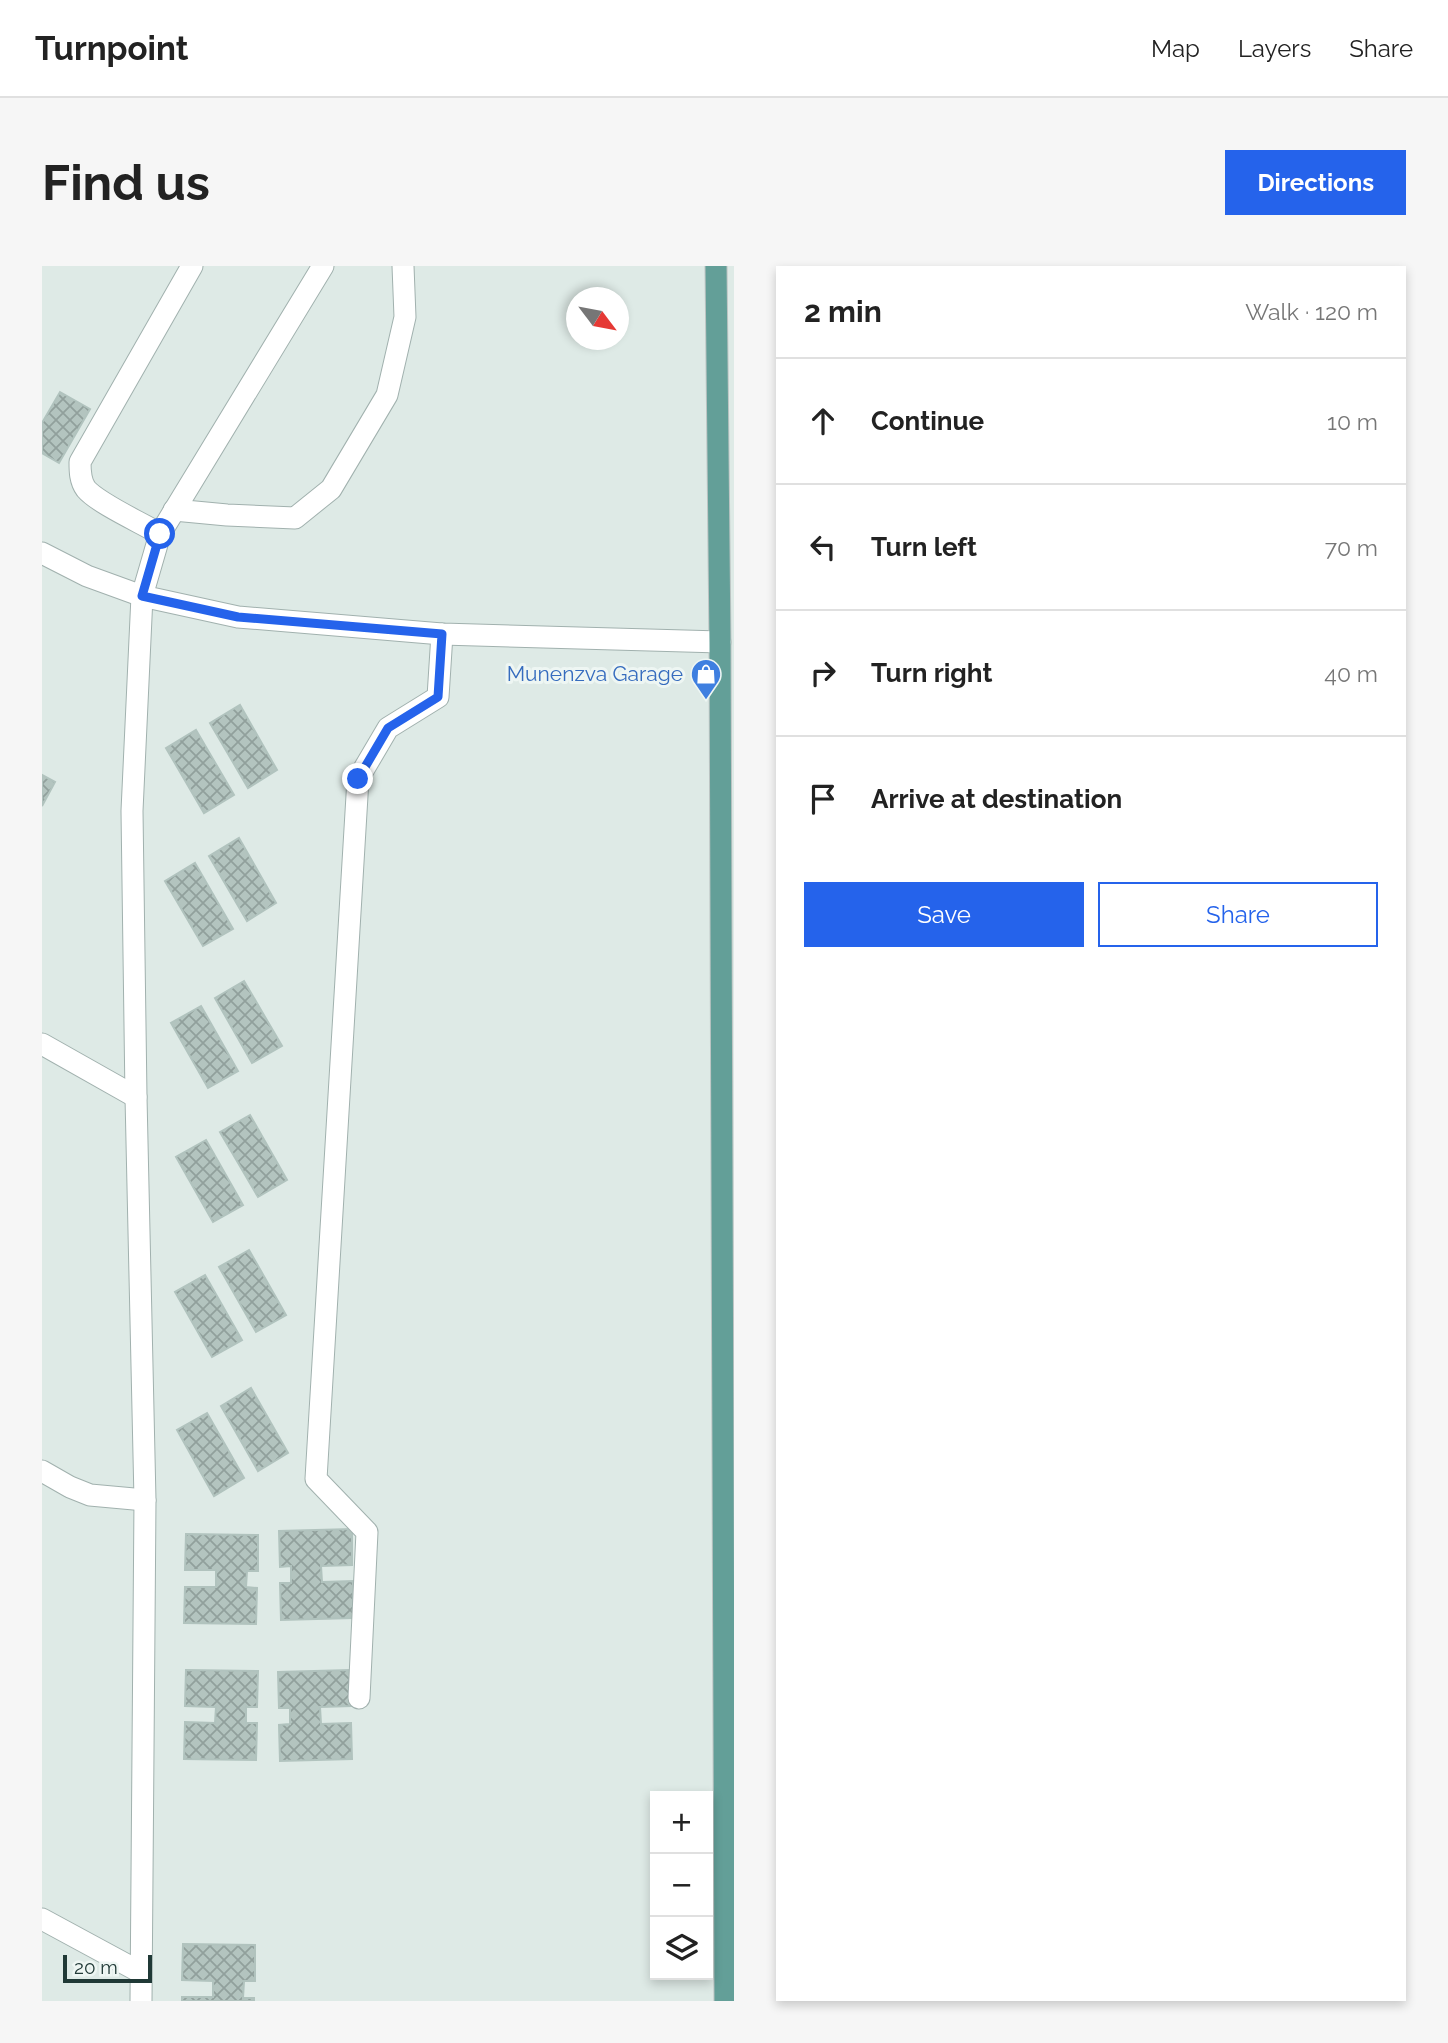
<!DOCTYPE html>
<meta charset="utf-8">
<style>
body{margin:0;font-family:Raleway,sans-serif;background:#f6f6f6;color:#222}
.controls{position:absolute;right:21px;bottom:21px;display:grid;overflow:hidden;border-radius:0px;box-shadow:0 4px 10px #0003}
.controls button{width:63px;height:63px;display:grid;place-items:center;padding:0;border:0;border-bottom:2px solid #e0e0e0;background:#fff;color:#222;font:35px sans-serif}
.compass{position:absolute;left:524px;top:21px;width:63px;height:63px;border-radius:50%;background:#fff;box-shadow:0 4px 10px #0003;rotate:122deg}
.scale{position:absolute;left:21px;bottom:18px;width:89px;box-sizing:border-box;padding-left:7px;border:4px solid #203936;border-top:0;font-size:19px;line-height:24px;white-space:nowrap;color:#203936;-webkit-text-stroke:5px #eef6f3;paint-order:stroke}
.stop{position:absolute;width:21px;height:21px;margin:-16px;border:5px solid #2563eb;border-radius:50%;background:#fff}
.stop.end{background:#2563eb;border-color:#fff;box-shadow:0 2px 7px #0008}
.list{margin:0;padding:0;list-style:none}
h2{display:flex;justify-content:space-between;align-items:center;height:91px;margin:0;padding:0 28px;font-size:30px}
h2 small{font-size:23px;font-weight:400;color:#767676}
.list li{display:grid;grid-template-columns:46px 1fr auto;gap:21px;align-items:center;box-sizing:border-box;height:126px;padding:0 28px;border-top:2px solid #e0e0e0}
.list b{display:block;font-size:26px;white-space:nowrap}
.list em{font-size:23px;font-style:normal;color:#767676}
.actions{display:flex;gap:14px;padding:21px 28px}
.actions a{flex:1;padding:16px 0;border:2px solid #2563eb;border-radius:0px;text-align:center;font-size:24px;color:#2563eb}
.actions .main{background:#2563eb;color:#fff}
.icon{flex:none;width:38px;height:38px;fill:none;stroke:currentColor;stroke-width:2;stroke-linecap:round;stroke-linejoin:round}
.map{position:relative;flex:none;width:692px;height:1735px;overflow:hidden;border-radius:0px}
header{display:flex;align-items:center;gap:42px;box-sizing:border-box;height:98px;padding:0 35px;background:#fff;border-bottom:2px solid #e0e0e0}
header strong{font-size:33px}
nav{display:flex;gap:38px;margin-inline-start:auto;font-size:24px}
.intro{display:flex;align-items:center;justify-content:space-between;box-sizing:border-box;height:168px;padding:0 42px}
h1{margin:0;font-size:49px}
.button{padding:18px 32px;border-radius:0px;background:#2563eb;color:#fff;font-size:24px;font-weight:700}
main{display:flex;gap:42px;padding:0 42px}
aside{flex:1;background:#fff;border-radius:0px;box-shadow:0 4px 10px #0003}
.map>svg:first-child{display:block}
.building{fill:url(#building-cross-hatch);stroke:#b1c3be;stroke-width:2}
.lines{fill:none;stroke-linecap:round;stroke-linejoin:round}
.minor-casing{stroke:#a1b1ae;stroke-width:23}
.major-casing{stroke:#bcc4c3;stroke-width:23}
.minor{stroke:#fff;stroke-width:21}
.major{stroke:#639f98;stroke-width:21}
.route{stroke:#2563eb;stroke-width:9}
.labels{text-anchor:middle;stroke-width:6;stroke-linejoin:round;paint-order:stroke}
.shop-label{font-size:21px;fill:#366cbe;stroke:#eef6f3;text-anchor:end}
</style>
<header>
<strong>Turnpoint</strong>
<nav><a>Map</a><a>Layers</a><a>Share</a></nav>
</header>
<div class="intro"><h1>Find us</h1><a class="button">Directions</a></div>
<main>
<div class="map">
<svg width="692" height="1735" viewBox="0 0 692 1735">
<defs>
<pattern id="building-cross-hatch" width="8" height="8" patternUnits="userSpaceOnUse" patternTransform="scale(1.75)"><rect width="8" height="8" fill="#b3c4bf"/><path d="M0 0l8 8M0 8l8-8" fill="none" stroke="#91a09c"/></pattern>
</defs>
<rect width="100%" height="100%" fill="#deeae6"/>
<!-- building -->
<g class="building">
<polygon points="18,126 48,143 17,197 0,187 0,157"/>
<polygon points="198,439 235,504 206,522 168,457"/>
<polygon points="154,464 192,529 162,547 124,482"/>
<polygon points="0,509 13,516 0,540"/>
<polygon points="197,572 234,637 205,655 167,590"/>
<polygon points="153,597 191,663 161,680 123,615"/>
<polygon points="202,715 240,780 210,797 173,732"/>
<polygon points="159,740 196,805 166,822 129,757"/>
<polygon points="208,849 245,914 216,931 178,866"/>
<polygon points="164,874 201,939 171,956 134,891"/>
<polygon points="207,984 244,1049 214,1066 177,1001"/>
<polygon points="163,1009 200,1074 170,1091 133,1026"/>
<polygon points="209,1122 246,1187 216,1205 179,1140"/>
<polygon points="165,1147 202,1212 172,1230 135,1164"/>
<polygon points="310,1263 310,1299 279,1300 280,1316 311,1315 311,1352 239,1354 238,1317 249,1317 249,1300 238,1301 237,1265"/>
<polygon points="144,1268 216,1269 216,1305 205,1305 204,1321 215,1322 214,1358 142,1357 143,1321 174,1321 174,1304 143,1304"/>
<polygon points="144,1404 216,1405 215,1441 204,1441 204,1457 215,1457 214,1494 142,1493 143,1456 173,1457 174,1441 143,1440"/>
<polygon points="308,1404 309,1440 278,1441 279,1458 309,1457 310,1493 238,1495 237,1459 248,1458 248,1442 237,1442 236,1406"/>
<polygon points="141,1678 213,1679 213,1715 202,1715 201,1732 212,1732 212,1735 140,1735 140,1731 171,1731 171,1715 140,1714"/>
</g>
<g class="lines">
<!-- minor casing -->
<g class="minor-casing">
<g id="minor">
<polyline points="132,244 185,249 253,252 289,223 345,129 363,51 361,0"/>
<path d="M118,268C100,257 57,238 44,223C38,215 38,205 38,196L150,0"/>
<polyline points="0,287 45,310 100,330 196,351 400,368 678,376"/>
<polyline points="0,778 94,831"/>
<polyline points="0,1205 28,1221 48,1229 103,1234"/>
<polyline points="317,1432 325,1266 274,1213 316,513 346,462 396,431 400,368"/>
<polyline points="0,1653 98,1706"/>
<polyline points="99,1735 103,1234 94,831 90,545 100,330 118,268 281,0"/>
</g>
</g>
<!-- major casing -->
<g class="major-casing">
<polyline id="major" points="674,0 678,376 683,1735"/>
</g>
<!-- minor -->
<use href="#minor" class="minor"/>
<!-- major -->
<use href="#major" class="major"/>
</g>
<g class="lines">
<!-- route -->
<polyline class="route" points="118,268 100,330 196,351 400,368 396,431 346,462 316,513"/>
</g>
<!-- icons -->
<defs>
<g id="shop-pin" transform="scale(1.575)"><path d="M0 17L-7.5 6A9.5 9.5 0 1 1 7.5 6Z" fill="#3f7fe0" stroke="#eef6f3"/><path d="M-5-2.5h2.3a2.7 3.5 0 0 1 5.4 0H5L5.5 6h-11ZM-1.5-2.5h3a1.5 2.3 0 0 0-3 0Z" fill="#fff"/></g>
</defs>
<g fill-rule="evenodd">
<use href="#shop-pin" x="664" y="408"/>
</g>
<g class="labels">
<!-- shop labels -->
<g class="shop-label">
<text x="641" y="415">Munenzva Garage</text>
</g>
</g>
</svg>
<div class="controls">
<button>+</button>
<button>−</button>
<button><svg class="icon" aria-label="layers" viewBox="0 0 24 24"><path d="M12 4l9 5-9 5-9-5zM3 14l9 5 9-5"/></svg></button>
</div>
<svg class="compass" viewBox="-18 -18 36 36"><path d="M0-13l5 13h-10z" fill="#e53935"/><path d="M0 13l5-13h-10z" fill="#767676"/></svg>
<div class="scale">20 m</div>
<div class="stop" style="left:118px;top:268px"></div>
<div class="stop end" style="left:316px;top:513px"></div>
</div>
<aside>
<h2>2 min<small>Walk · 120 m</small></h2>
<ul class="list">
<li><svg class="icon" aria-label="ahead" viewBox="0 0 24 24"><path d="M12 20V5M6 11l6-6 6 6"/></svg><div><b>Continue</b></div><em>10 m</em></li>
<li><svg class="icon" aria-label="left" viewBox="0 0 24 24"><path d="M17 20v-9H6M10 6l-5 5 5 5"/></svg><div><b>Turn left</b></div><em>70 m</em></li>
<li><svg class="icon" aria-label="right" viewBox="0 0 24 24"><path d="M7 20v-9h11M14 6l5 5-5 5"/></svg><div><b>Turn right</b></div><em>40 m</em></li>
<li><svg class="icon" aria-label="arrive" viewBox="0 0 24 24"><path d="M6 21V4h12l-3 4 3 4H6"/></svg><div><b>Arrive at destination</b></div></li>
</ul>
<div class="actions"><a class="main">Save</a><a>Share</a></div>
</aside>
</main>
